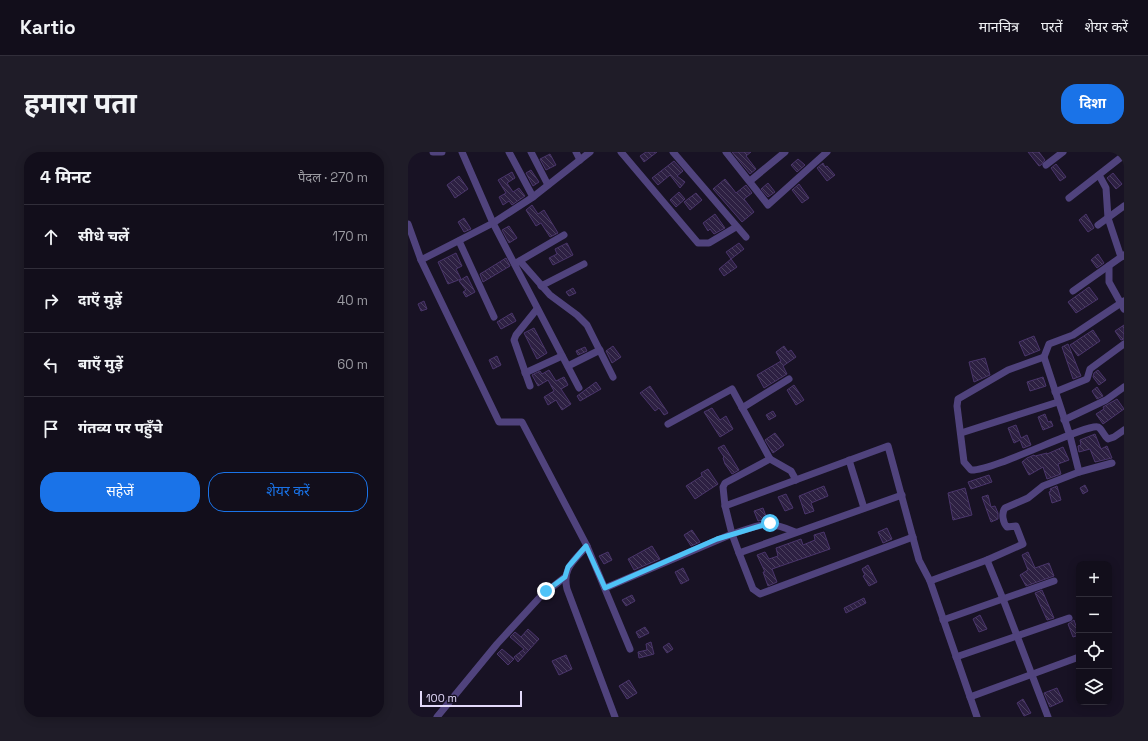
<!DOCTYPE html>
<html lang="hi">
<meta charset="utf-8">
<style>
body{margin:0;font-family:"Space Grotesk","Noto Sans Devanagari",sans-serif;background:#1f1c28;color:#f1f3f6}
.controls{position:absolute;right:12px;bottom:12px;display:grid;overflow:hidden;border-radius:8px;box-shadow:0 2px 10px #0003}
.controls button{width:36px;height:36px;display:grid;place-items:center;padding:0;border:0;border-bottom:1px solid #312e3a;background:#120e1b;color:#f1f3f6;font:20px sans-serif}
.scale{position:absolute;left:12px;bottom:10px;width:102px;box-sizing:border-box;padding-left:4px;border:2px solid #e3d9fa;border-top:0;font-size:11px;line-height:14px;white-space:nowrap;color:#e3d9fa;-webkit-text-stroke:3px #181224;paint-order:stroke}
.stop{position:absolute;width:12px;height:12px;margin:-9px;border:3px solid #4fc3f7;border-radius:50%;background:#fff}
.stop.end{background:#4fc3f7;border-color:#fff;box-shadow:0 1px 4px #0008}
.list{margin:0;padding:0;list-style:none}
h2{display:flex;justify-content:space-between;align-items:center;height:52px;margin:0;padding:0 16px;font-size:17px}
h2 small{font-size:13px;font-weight:400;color:#9c9ca3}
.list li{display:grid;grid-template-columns:26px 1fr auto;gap:12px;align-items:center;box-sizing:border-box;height:64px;padding:0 16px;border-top:1px solid #312e3a}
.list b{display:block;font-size:15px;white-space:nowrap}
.list em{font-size:13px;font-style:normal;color:#9c9ca3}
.actions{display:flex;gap:8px;padding:12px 16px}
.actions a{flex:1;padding:9px 0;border:1px solid #1a73e8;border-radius:16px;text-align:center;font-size:14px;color:#1a73e8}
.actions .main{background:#1a73e8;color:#fff}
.icon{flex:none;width:22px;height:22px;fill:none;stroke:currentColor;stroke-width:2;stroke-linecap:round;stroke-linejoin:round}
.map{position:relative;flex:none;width:716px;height:565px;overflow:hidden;border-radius:16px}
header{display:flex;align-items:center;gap:24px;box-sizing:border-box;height:56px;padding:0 20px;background:#120e1b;border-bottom:1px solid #312e3a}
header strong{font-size:19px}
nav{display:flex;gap:22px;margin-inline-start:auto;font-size:14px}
.intro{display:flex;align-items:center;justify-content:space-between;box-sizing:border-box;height:96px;padding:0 24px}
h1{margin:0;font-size:28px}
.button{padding:10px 18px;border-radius:16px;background:#1a73e8;color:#fff;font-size:14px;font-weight:700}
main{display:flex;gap:24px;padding:0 24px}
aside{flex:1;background:#120e1b;border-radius:16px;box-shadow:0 2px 10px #0003}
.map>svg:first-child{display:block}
.building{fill:url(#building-back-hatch);stroke:#4a356b}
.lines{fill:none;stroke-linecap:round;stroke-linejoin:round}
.minor{stroke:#50437d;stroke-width:7}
.route{stroke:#4fc3f7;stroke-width:5}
</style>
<header>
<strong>Kartio</strong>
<nav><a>मानचित्र</a><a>परतें</a><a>शेयर करें</a></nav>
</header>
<div class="intro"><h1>हमारा पता</h1><a class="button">दिशा</a></div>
<main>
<aside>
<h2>4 मिनट<small>पैदल · 270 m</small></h2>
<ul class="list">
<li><svg class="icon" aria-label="ahead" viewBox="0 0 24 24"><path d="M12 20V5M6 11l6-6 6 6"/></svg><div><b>सीधे चलें</b></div><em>170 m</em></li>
<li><svg class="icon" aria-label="right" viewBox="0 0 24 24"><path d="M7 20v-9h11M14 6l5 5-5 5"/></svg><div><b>दाएँ मुड़ें</b></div><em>40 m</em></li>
<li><svg class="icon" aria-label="left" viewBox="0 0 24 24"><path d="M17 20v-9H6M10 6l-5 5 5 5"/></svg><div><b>बाएँ मुड़ें</b></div><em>60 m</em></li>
<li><svg class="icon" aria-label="arrive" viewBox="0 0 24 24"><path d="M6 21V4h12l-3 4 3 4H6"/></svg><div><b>गंतव्य पर पहुँचे</b></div></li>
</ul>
<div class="actions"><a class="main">सहेजें</a><a>शेयर करें</a></div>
</aside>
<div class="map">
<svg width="716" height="565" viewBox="0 0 716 565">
<defs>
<pattern id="building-back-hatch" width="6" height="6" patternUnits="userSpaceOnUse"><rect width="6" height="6" fill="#2d2042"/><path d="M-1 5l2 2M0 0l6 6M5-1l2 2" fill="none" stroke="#4b405e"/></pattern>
</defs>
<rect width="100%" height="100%" fill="#181224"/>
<!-- building -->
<g class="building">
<polygon points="238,0 249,0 236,10 232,4"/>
<polygon points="324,0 343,0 338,4 348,17 342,22"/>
<polygon points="620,0 631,0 637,8 633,13 631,14"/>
<polygon points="142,2 148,13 138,18 132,7"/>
<polygon points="390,7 397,13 389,20 383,13"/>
<polygon points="266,9 275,19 269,24 277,30 272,36 262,23 250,33 244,26"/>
<polygon points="415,11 417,15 419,14 427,23 419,29 409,16"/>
<polygon points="648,12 658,25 652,29 643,16"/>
<polygon points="123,18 131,30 125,34 118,21"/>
<polygon points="104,20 107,26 99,31 105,40 111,36 117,44 104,53 101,49 95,53 91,45 98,41 90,28"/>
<polygon points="705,21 714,32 708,37 699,26"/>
<polygon points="51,24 60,37 47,46 39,33"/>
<polygon points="317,27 328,41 338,33 344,41 336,47 346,60 334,70 305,37"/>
<polygon points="360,31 367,40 360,45 353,37"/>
<polygon points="391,32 401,46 394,51 384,38"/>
<polygon points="271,40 277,47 268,55 262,48"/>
<polygon points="288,41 294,48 282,58 276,50"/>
<polygon points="124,53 130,62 136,58 150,81 142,85 133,71 128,74 118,58"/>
<polygon points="307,62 317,76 306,82 302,77 300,79 295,71"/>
<polygon points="678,62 686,76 680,80 671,68"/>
<polygon points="56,66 63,77 56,80 50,70"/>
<polygon points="101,74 109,86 101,91 94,78"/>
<polygon points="159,91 165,103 145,113 141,106 149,102 147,97"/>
<polygon points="331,91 336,97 323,107 318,100"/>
<polygon points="48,101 54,114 48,117 53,127 40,132 30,110"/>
<polygon points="690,102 696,111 689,116 683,108"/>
<polygon points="98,106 102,114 75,130 72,122"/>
<polygon points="323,107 329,115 316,124 311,117"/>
<polygon points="59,124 67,140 58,145 55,140 58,138 51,129"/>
<polygon points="681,135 690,147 668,161 660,150"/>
<polygon points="165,136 168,141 161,144 158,140"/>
<polygon points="16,149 19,157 13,159 10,152"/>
<polygon points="104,161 108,169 93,177 89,170"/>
<polygon points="716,173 716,187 713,188 707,179"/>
<polygon points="126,176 139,201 129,207 116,181"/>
<polygon points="685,178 692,189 670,204 662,193"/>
<polygon points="626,184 632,198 617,204 611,190"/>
<polygon points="660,192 673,224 665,227 654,195"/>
<polygon points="205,194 213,205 204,211 198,199"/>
<polygon points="376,194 380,200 383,198 388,205 375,214 379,222 356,236 349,223 373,209 368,200"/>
<polygon points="177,195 179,199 170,203 168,199"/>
<polygon points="89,204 93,213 85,217 81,208"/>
<polygon points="577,206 582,223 566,230 561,210"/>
<polygon points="141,218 148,229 156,225 160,233 153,237 163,252 154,258 148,248 140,253 136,245 146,239 140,228 130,234 124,223 132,219 134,222"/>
<polygon points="690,218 698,228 691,233 685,225 686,221"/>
<polygon points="635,225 638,234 622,239 619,230"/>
<polygon points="188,230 193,237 172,249 169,244"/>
<polygon points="386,233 396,248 388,253 379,238"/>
<polygon points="242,234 260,261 256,263 251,256 247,259 232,241"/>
<polygon points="689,235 695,244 689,247 684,239"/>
<polygon points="709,247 716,257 695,272 688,262 696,257 695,255"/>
<polygon points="304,256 312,268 318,264 325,277 312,285 296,260"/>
<polygon points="365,259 368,264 361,268 358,263"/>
<polygon points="637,262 640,270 643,269 645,274 635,278 630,265"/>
<polygon points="608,273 613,286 619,283 623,293 615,296 612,288 606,291 600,276"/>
<polygon points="367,281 376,293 365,301 357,288"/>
<polygon points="687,282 693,297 699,294 704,306 687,310 682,297 671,300 670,294 673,293 672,288"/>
<polygon points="316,293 331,318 324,322 317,312 315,306 316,305 310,296"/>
<polygon points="655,295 661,308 650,312 653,322 639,327 635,315 621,323 614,310 619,306 626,303 627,304 639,301 639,302"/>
<polygon points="300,317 310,332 287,347 278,334 294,324 293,321"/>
<polygon points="581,323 584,330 563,337 560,330"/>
<polygon points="677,333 680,339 675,342 672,336"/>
<polygon points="416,334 420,344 403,351 406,359 397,362 391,344"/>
<polygon points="649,334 653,348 644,351 641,340 643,339 642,337"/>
<polygon points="557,336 564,363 545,368 540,341"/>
<polygon points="378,342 385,356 377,359 370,345"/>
<polygon points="580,343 583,355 587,354 590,361 590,367 583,370 574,345"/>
<polygon points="355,356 359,367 350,369 346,359"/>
<polygon points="479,376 484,387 475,391 470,380"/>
<polygon points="284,378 292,390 283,394 276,383"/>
<polygon points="416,380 422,397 364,417 369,430 360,434 355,420 357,420 349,403 357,400 361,407 370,404 368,396 393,387 395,393 407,388 406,383"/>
<polygon points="244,394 252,407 226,418 220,407"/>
<polygon points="200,400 204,408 196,412 191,404"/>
<polygon points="620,400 627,416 641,411 646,424 618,434 612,423 620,418 614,403"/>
<polygon points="460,413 469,430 461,434 455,424 457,423 454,417"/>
<polygon points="275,416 281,428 273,432 267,420"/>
<polygon points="634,438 646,466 639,468 627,441"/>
<polygon points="224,443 227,449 218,454 214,448"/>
<polygon points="456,446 458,451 438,461 436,456"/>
<polygon points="572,463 579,477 571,480 565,467"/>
<polygon points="666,468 671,483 665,485 660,472"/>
<polygon points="237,475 241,481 231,486 228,480"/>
<polygon points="120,477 131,487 110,510 106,505 116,497 102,485 107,480 113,485"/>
<polygon points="243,490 246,502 231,506 230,500 239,498 238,492"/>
<polygon points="261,491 265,497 259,501 255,495"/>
<polygon points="94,497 106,507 100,513 89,502"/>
<polygon points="158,503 164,517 151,523 144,509"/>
<polygon points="221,528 229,541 219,547 211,534"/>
<polygon points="649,536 655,549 642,555 636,541"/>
<polygon points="615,547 623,561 616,564 609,551"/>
</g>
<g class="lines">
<!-- minor -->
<g class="minor">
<polyline points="25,0 34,0"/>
<polyline points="54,0 85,71 171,236"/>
<polyline points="101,0 125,45"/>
<polyline points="123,0 140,33"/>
<polyline points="168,0 172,8"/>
<polyline points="213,0 290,91 301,91 328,75"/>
<polyline points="265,0 338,85"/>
<polyline points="318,0 360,53 419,0"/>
<polyline points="638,13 655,0"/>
<polyline points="691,23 698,36 700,66 713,105"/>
<polyline points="342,29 377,0"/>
<polyline points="661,46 716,3"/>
<path d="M0,72L13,108L91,270H114L179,394C166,409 154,416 159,437L207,565"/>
<polyline points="690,73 716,54"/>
<polyline points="51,89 86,165"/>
<polyline points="13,108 85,71 125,45 182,0"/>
<polyline points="112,109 142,143 169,163 179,173 205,225"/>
<polyline points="108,111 156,83"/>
<polyline points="701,114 701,130 716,157"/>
<polyline points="133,134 176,112"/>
<polyline points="665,139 716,103"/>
<polyline points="636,205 641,192 665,183 716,149"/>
<polyline points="160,214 192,198"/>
<polyline points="117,221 154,204"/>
<polyline points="122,234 106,188 108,183 129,157"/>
<polyline points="647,240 679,227 682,217 716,192"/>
<polyline points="334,256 381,227"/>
<polyline points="656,268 698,248 716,235"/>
<polyline points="260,272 324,237 362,307 383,319 388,328"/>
<polyline points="553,281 650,250"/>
<polyline points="441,308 456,356"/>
<path d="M671,320L662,284L636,205L600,218L550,247L549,254L556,310L563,318C586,319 679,271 690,275C694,277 696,284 700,287L706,285L716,278"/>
<polyline points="317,354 315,335 317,331 362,307"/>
<path d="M387,380C358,367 353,373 324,382L331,401L494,343"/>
<polyline points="179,394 222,497"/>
<polyline points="331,401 345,437 352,442 505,385"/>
<polyline points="579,408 595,447 640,565"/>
<polyline points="522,429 569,565"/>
<path d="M197,436L324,382L317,354L480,294L511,408L522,429L579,408L615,392L608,374L599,375C595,371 593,361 597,356L620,346L635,334L671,320L704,311"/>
<polyline points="535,468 646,429"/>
<polyline points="548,505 661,466"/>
<polyline points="562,545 671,505"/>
<polyline points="29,565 89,492 132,445 157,425"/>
</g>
</g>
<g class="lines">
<!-- route -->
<polyline class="route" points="138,439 157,425 160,415 178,394 197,436 309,387 362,371"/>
</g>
</svg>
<div class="controls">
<button>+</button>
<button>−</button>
<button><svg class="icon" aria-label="locate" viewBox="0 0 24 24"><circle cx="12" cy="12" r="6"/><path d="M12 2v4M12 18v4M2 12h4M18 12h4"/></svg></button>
<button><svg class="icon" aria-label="layers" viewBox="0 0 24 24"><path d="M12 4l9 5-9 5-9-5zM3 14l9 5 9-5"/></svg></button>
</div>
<div class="scale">100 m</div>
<div class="stop" style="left:362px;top:371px"></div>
<div class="stop end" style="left:138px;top:439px"></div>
</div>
</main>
